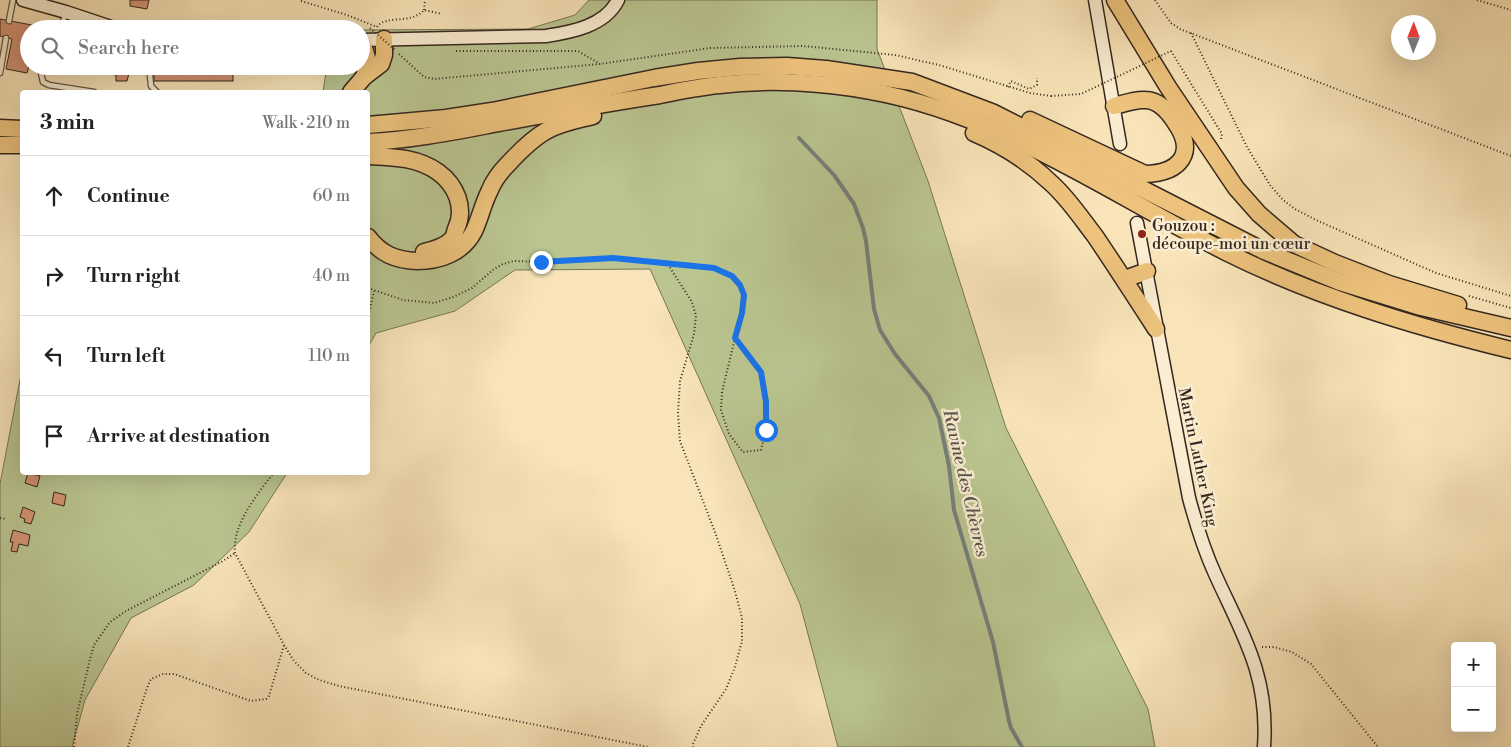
<!DOCTYPE html>
<meta charset="utf-8">
<style>
body{margin:0;font-family:"Libre Bodoni",serif;background:#f2f2f2;color:#222}
.controls{position:absolute;right:15px;bottom:15px;display:grid;overflow:hidden;border-radius:5px;box-shadow:0 5px 20px #0002}
.controls button{width:45px;height:45px;display:grid;place-items:center;padding:0;border:0;border-bottom:1px solid #e0e0e0;background:#fff;color:#222;font:25px sans-serif}
.compass{position:absolute;left:1391px;top:15px;width:45px;height:45px;border-radius:50%;background:#fff;box-shadow:0 5px 20px #0002;rotate:1deg}
.stop{position:absolute;width:15px;height:15px;margin:-11px;border:4px solid #1a73e8;border-radius:50%;background:#fff}
.stop.end{background:#1a73e8;border-color:#fff;box-shadow:0 1px 5px #0008}
.list{margin:0;padding:0;list-style:none}
h2{display:flex;justify-content:space-between;align-items:center;height:65px;margin:0;padding:0 20px;font-size:21px}
h2 small{font-size:16px;font-weight:400;color:#767676}
.list li{display:grid;grid-template-columns:32px 1fr auto;gap:15px;align-items:center;box-sizing:border-box;height:80px;padding:0 20px;border-top:1px solid #e0e0e0}
.list b{display:block;font-size:19px;white-space:nowrap}
.list em{font-size:16px;font-style:normal;color:#767676}
.icon{flex:none;width:28px;height:28px;fill:none;stroke:currentColor;stroke-width:2;stroke-linecap:round;stroke-linejoin:round}
.map{position:relative;flex:none;width:1511px;height:747px;overflow:hidden}
.search{position:absolute;background:#fff;box-shadow:0 5px 20px #0002;left:20px;top:20px;width:350px;height:55px;display:flex;align-items:center;gap:12px;box-sizing:border-box;padding:0 18px;border-radius:28px;color:#767676;font-size:19px}
.panel{position:absolute;background:#fff;box-shadow:0 5px 20px #0002;left:20px;top:90px;width:350px;height:385px;border-radius:5px}
.map>svg:first-child{display:block}
.green{fill:#bac590;stroke:#787658}
.lines{fill:none;stroke-linecap:round;stroke-linejoin:round}
.stream{stroke:#76807b;stroke-width:4}
.building{fill:#d49475;stroke:#35271f}
.lane-casing{stroke:#665645;stroke-width:7}
.secondary-casing{stroke:#35271f;stroke-width:15}
.highway-casing{stroke:#35271f;stroke-width:19}
.path{stroke:#35271f;stroke-width:2;stroke-dasharray:1 2.5;stroke-linecap:butt}
.lane{stroke:#faedd1;stroke-width:4.5}
.secondary{stroke:#faedd1;stroke-width:12}
.highway{stroke:#ecc27c;stroke-width:16}
.path-bridge{stroke:#35271f;stroke-width:2;stroke-dasharray:1 2.5;stroke-linecap:butt}
.route{stroke:#1a73e8;stroke-width:6}
.poi-dot{fill:#8f2418;stroke:#faedd1;stroke-width:2}
.labels{text-anchor:middle;stroke-width:5;stroke-linejoin:round;paint-order:stroke}
.poi-label{font-size:16px;fill:#35271f;stroke:#faedd1;text-anchor:start}
.street-label{font-size:16px;fill:#35271f;stroke:#faedd1}
.water-label{font-size:18px;font-style:italic;fill:#56544d;stroke:#faedd1}
</style>
<div class="map">
<svg width="1511" height="747" viewBox="0 0 1511 747">
<rect width="100%" height="100%" fill="#f8e4b8"/>
<filter id="stains"><feTurbulence type="fractalNoise" baseFrequency=".004" numOctaves="4"/><feColorMatrix values="0 0 0 0 .2 0 0 0 0 .09 0 0 0 0 .02 0 0 0 .5 -.17"/></filter>
<radialGradient id="worn" r=".72"><stop offset=".6" stop-color="#630" stop-opacity="0"/><stop offset="1" stop-color="#630" stop-opacity=".3"/></radialGradient>
<!-- green -->
<g class="green">
<polygon points="589,0 877,0 877,49 928,181 1006,428 1148,709 1155,747 838,747 800,604 650,269 515,270 455,311 376,333 368,347 368,92 323,92 327,66 361,66 361,30 528,29 575,15"/>
<polygon points="22,369 22,472 287,473 249,532 194,585 131,618 85,700 72,747 0,747 0,484"/>
</g>
<g class="lines">
<!-- stream -->
<polyline class="stream" points="799,138 834,175 854,204 863,228 866,241 874,309 880,330 895,354 929,396 939,418 949,466 954,510 993,642 1009,721 1011,728 1022,747"/>
</g>
<!-- building -->
<g class="building">
<polygon points="130,0 149,0 147,9 130,6"/>
<polygon points="0,19 37,26 37,29 29,29 29,66 27,73 6,69 12,39 0,36"/>
<polygon points="80,66 129,66 128,68 130,69 127,81 116,81 116,75 94,72 94,71 90,68 89,70"/>
<rect x="154" y="66" width="79" height="15"/>
<polygon points="28,473 40,476 37,487 25,483"/>
<polygon points="54,492 66,495 64,506 52,503"/>
<polygon points="23,507 35,512 31,524 24,522 25,519 20,517"/>
<polygon points="13,530 30,535 28,546 19,544 17,552 11,551 13,542 10,542"/>
</g>
<g class="lines">
<!-- lane casing -->
<g class="lane-casing">
<g id="lane">
<polyline points="9,21 13,0"/>
<polyline points="60,29 66,13"/>
<polyline points="44,66 41,73 43,82 49,85 94,92"/>
<polyline points="149,66 151,86 157,92"/>
<polyline points="0,73 6,38"/>
</g>
</g>
<!-- secondary casing -->
<g class="secondary-casing">
<g id="secondary">
<polyline points="23,0 66,12 117,29"/>
<polyline points="1095,0 1120,144"/>
<path d="M361,40L546,36C572,32 605,26 618,0"/>
<path d="M1137,223L1189,498C1196,524 1204,550 1215,574C1243,636 1269,675 1264,747"/>
</g>
</g>
<!-- highway casing -->
<g class="highway-casing">
<g id="highway">
<polyline points="1115,0 1168,87 1236,188 1259,214 1294,244 1335,263 1389,284 1458,305"/>
<path d="M361,41C368,57 369,61 364,77"/>
<polyline points="351,92 364,77 381,64 384,55 384,39"/>
<path d="M1030,120L1145,174C1180,173 1197,153 1175,122C1168,111 1159,100 1145,100C1135,99 1123,104 1114,106"/>
<polyline points="368,125 446,118 492,111 654,78 698,71 740,67 787,66 826,69 912,82 994,113 1262,250 1340,282 1421,307 1511,328"/>
<polyline points="0,128 22,129"/>
<path d="M974,133C1002,145 1029,162 1051,183C1068,198 1081,218 1095,236C1116,267 1136,298 1156,329"/>
<path d="M368,142C412,140 456,131 499,123C552,113 606,103 660,95C679,91 699,87 719,85C767,79 822,82 870,91C1000,114 1110,194 1226,252C1316,297 1413,326 1511,350"/>
<polyline points="0,145 22,145"/>
<path d="M368,156C392,157 417,157 438,172C456,185 466,208 456,229C455,232 454,237 452,239C445,247 433,250 424,252"/>
<path d="M368,237C381,254 395,260 417,261C440,261 463,253 474,231C480,218 483,204 489,192C493,182 501,171 508,164C519,152 532,139 546,131C560,123 577,120 593,116"/>
<polyline points="1125,279 1147,271"/>
</g>
</g>
<!-- path -->
<g class="path">
<polyline points="1155,0 1171,23 1180,29 1511,156"/>
<polyline points="1477,0 1511,10"/>
<polyline points="301,1 347,15 377,27"/>
<polyline points="424,10 425,0"/>
<path d="M377,27C386,14 411,25 424,10L442,14"/>
<polyline points="1191,33 1247,147 1270,185 1283,200 1295,209 1316,220 1436,273 1511,296"/>
<polyline points="456,51 578,51 600,64"/>
<polyline points="1171,51 1222,134 1221,140"/>
<polyline points="399,54 424,77 434,79 600,64 710,48 803,46 895,55 939,65 1030,93 1051,96"/>
<polyline points="1008,87 1011,81 1029,89 1037,85 1037,78"/>
<polyline points="668,264 714,268 732,275 741,285 744,295 742,313 735,338 722,392 721,410 729,434 743,452 761,450 766,430 766,403 761,372 735,338"/>
<polyline points="368,288 403,300 434,303 453,297 472,288 494,269 503,264 514,261 541,262 613,258 667,263 692,302 696,316 694,334 680,381 678,413 680,441 716,535 735,591 742,618 742,641 735,667 726,689 701,726 693,744 693,747"/>
<polyline points="1469,296 1511,308"/>
<polyline points="368,319 374,291"/>
<path d="M274,472C258,494 232,524 235,553L284,645L294,661L306,673L319,680L339,686L648,747"/>
<polyline points="0,518 6,519"/>
<polyline points="1262,647 1274,647 1292,652 1311,664 1378,747"/>
<polyline points="74,747 77,714 90,659 94,645 110,622 126,611 223,561 235,553"/>
<polyline points="128,747 147,688 151,679 163,674 174,674 251,701 266,699 269,696 284,645"/>
</g>
<!-- lane -->
<use href="#lane" class="lane"/>
<!-- secondary -->
<use href="#secondary" class="secondary"/>
<!-- highway -->
<use href="#highway" class="highway"/>
<!-- path-bridge -->
<g class="path-bridge">
<polyline points="370,28 395,50"/>
<polyline points="1051,96 1081,94 1171,51"/>
</g>
</g>
<g class="lines">
<!-- route -->
<polyline class="route" points="541,262 613,258 714,268 732,276 740,285 744,295 742,313 735,338 761,372 766,402 766,430"/>
</g>
<!-- markers -->
<circle class="poi-dot" cx="1142" cy="234" r="5"/>
<g class="labels">
<!-- poi labels -->
<g class="poi-label">
<text x="1152" y="231">Gouzou :<tspan x="1152" dy="18">découpe-moi un cœur</tspan></text>
</g>
<!-- street labels -->
<g class="street-label">
<text transform="translate(1199 457) rotate(78)" y="6">Martin Luther King</text>
</g>
<!-- water labels -->
<g class="water-label">
<text transform="translate(966 483) rotate(77)" y="6">Ravine des Chèvres</text>
</g>
</g>
<rect width="100%" height="100%" filter="url(#stains)"/>
<rect width="100%" height="100%" fill="url(#worn)"/>
</svg>
<div class="controls">
<button>+</button>
<button>−</button>
</div>
<svg class="compass" viewBox="-18 -18 36 36"><path d="M0-13l5 13h-10z" fill="#e53935"/><path d="M0 13l5-13h-10z" fill="#767676"/></svg>
<div class="stop" style="left:766px;top:430px"></div>
<div class="stop end" style="left:541px;top:262px"></div>
<div class="search"><svg class="icon" aria-label="search" viewBox="0 0 24 24"><circle cx="10" cy="10" r="6"/><path d="M15 15l6 6"/></svg>Search here</div>
<section class="panel">
<h2>3 min<small>Walk · 210 m</small></h2>
<ul class="list">
<li><svg class="icon" aria-label="ahead" viewBox="0 0 24 24"><path d="M12 20V5M6 11l6-6 6 6"/></svg><div><b>Continue</b></div><em>60 m</em></li>
<li><svg class="icon" aria-label="right" viewBox="0 0 24 24"><path d="M7 20v-9h11M14 6l5 5-5 5"/></svg><div><b>Turn right</b></div><em>40 m</em></li>
<li><svg class="icon" aria-label="left" viewBox="0 0 24 24"><path d="M17 20v-9H6M10 6l-5 5 5 5"/></svg><div><b>Turn left</b></div><em>110 m</em></li>
<li><svg class="icon" aria-label="arrive" viewBox="0 0 24 24"><path d="M6 21V4h12l-3 4 3 4H6"/></svg><div><b>Arrive at destination</b></div></li>
</ul>
</section>
</div>
